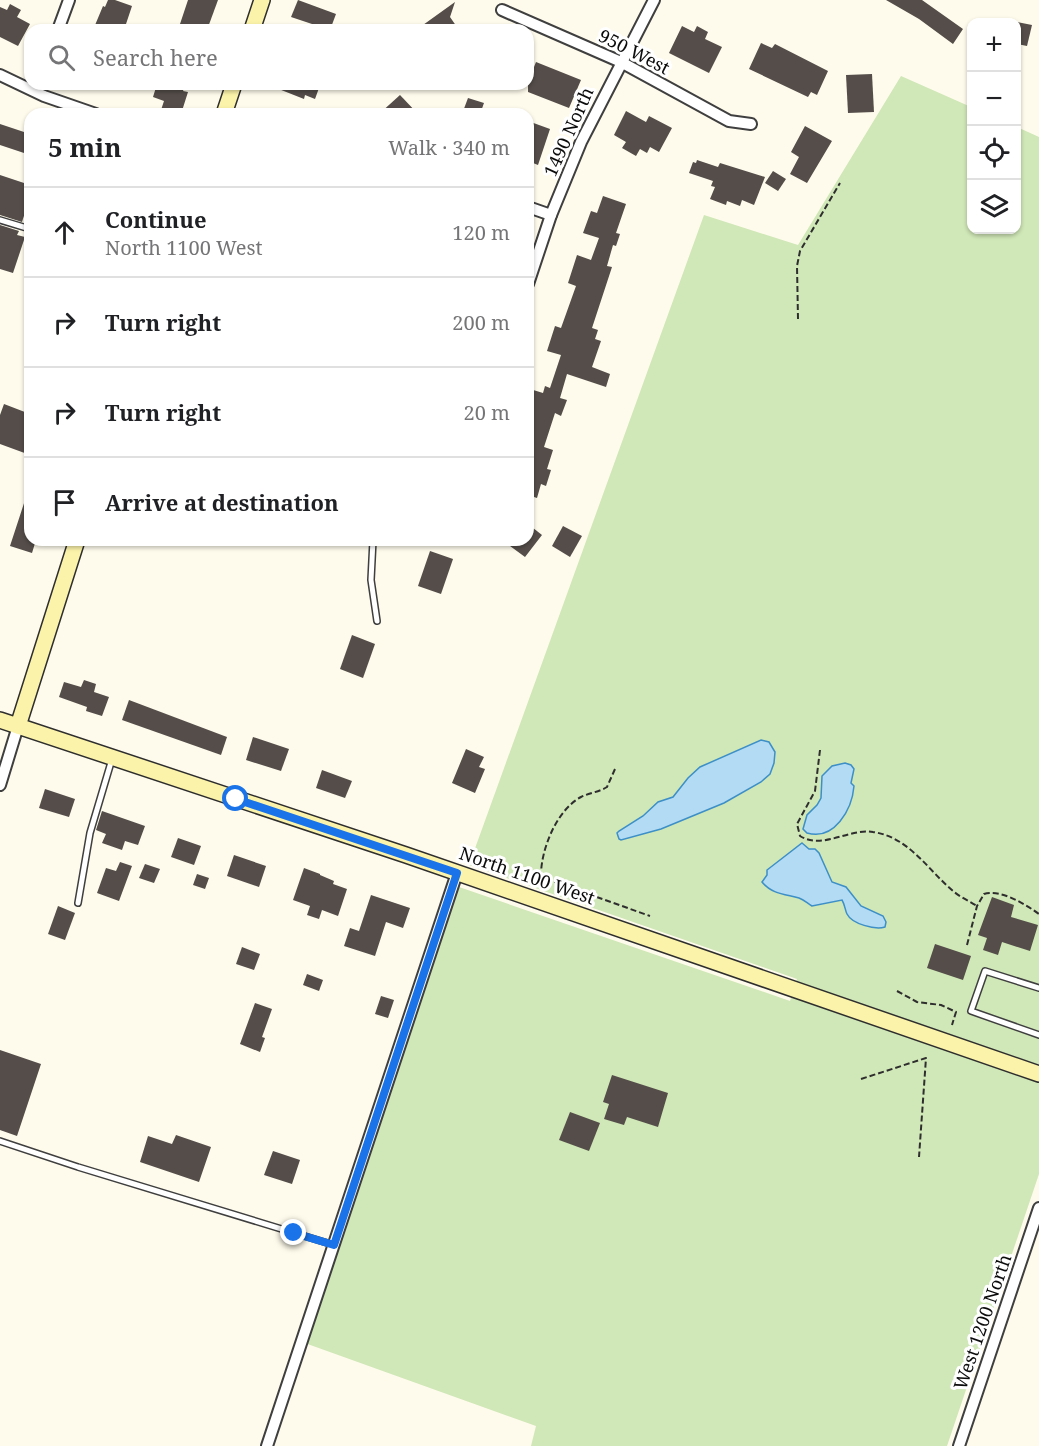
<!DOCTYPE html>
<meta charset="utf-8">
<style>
body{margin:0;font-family:"Noto Serif",serif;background:#f2f2f2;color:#202124}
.controls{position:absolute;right:18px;top:18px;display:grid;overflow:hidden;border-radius:12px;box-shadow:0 2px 4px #0004}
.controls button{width:54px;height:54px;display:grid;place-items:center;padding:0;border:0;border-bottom:2px solid #e0e0e0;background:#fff;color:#202124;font:30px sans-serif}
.stop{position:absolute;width:18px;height:18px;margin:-14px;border:4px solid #1a73e8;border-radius:50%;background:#fff}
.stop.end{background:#1a73e8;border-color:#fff;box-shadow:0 2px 6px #0008}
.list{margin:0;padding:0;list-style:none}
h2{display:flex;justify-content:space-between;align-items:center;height:78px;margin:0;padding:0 24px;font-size:26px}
h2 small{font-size:20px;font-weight:400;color:#757577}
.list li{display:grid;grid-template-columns:39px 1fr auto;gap:18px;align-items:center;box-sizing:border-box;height:90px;padding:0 24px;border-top:2px solid #e0e0e0}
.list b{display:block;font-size:22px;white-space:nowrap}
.list p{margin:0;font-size:20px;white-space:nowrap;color:#757577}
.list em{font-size:20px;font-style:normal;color:#757577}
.icon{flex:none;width:33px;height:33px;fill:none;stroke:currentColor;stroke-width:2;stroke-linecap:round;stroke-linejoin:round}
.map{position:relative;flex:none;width:1039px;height:1446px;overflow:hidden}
.search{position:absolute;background:#fff;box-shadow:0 2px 4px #0004;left:24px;top:24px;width:510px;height:66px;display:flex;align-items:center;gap:15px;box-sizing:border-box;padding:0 21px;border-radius:18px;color:#757577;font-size:22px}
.panel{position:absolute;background:#fff;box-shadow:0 2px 4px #0004;left:24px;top:108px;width:510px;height:438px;border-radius:18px}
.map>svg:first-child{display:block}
.green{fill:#d0e7b7}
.water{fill:#b3dbf3;stroke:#3d8fc7;stroke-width:1.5}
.building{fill:#544d49}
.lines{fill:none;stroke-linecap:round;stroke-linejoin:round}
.lane-casing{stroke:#3f3f3f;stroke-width:8}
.street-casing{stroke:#3f3f3f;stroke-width:14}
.secondary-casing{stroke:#2e2e2e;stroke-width:18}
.path{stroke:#2e2e2e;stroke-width:2;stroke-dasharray:6 3;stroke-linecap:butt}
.lane{stroke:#fff;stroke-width:5}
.street{stroke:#fff;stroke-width:10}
.secondary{stroke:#fcf3aa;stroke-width:15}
.route{stroke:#1a73e8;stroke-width:8}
.labels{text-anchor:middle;stroke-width:6;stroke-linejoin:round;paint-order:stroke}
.street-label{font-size:18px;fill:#0c0c0c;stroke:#fff}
</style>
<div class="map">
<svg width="1039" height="1446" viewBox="0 0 1039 1446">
<rect width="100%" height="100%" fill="#fefbec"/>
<!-- green -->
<polygon class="green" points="901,76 971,107 972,230 1016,230 1017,127 1039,137 1039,1174 947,1446 531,1446 536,1426 302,1342 459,887 790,1001 797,979 469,865 704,215 798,245"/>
<!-- water -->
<g class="water">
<polygon points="761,740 769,742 775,752 774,763 770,774 761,782 724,803 661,829 621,840 619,839 617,833 619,831 643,816 658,802 673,797 688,778 700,767"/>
<path d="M845,763L851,765L854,769L851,783L854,786C852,810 834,841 807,833L803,829L807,815L817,805L821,798L822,776L832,766Z"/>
<path d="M802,843L809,849H815L819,853L832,882L846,887L861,906L883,916L886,922L885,927C875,930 852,924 847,914C845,910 845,905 842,900L812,906C807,903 804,900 799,898C784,894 772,894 762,882L767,875V870Z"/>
</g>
<!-- building -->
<g class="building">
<polygon points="108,0 115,0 132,6 124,30 93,30 103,6 105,7"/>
<polygon points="188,0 218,0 207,30 178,30"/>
<polygon points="298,0 336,14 330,30 291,17"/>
<polygon points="886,0 922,0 963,29 953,44 919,19"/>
<polygon points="455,2 450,17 459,30 416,30"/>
<polygon points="10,4 21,10 17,17 30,24 18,46 0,37 0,7 7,10"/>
<polygon points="1017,22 1032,25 1027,46 1017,44"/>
<polygon points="682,26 694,32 697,26 708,32 705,39 722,47 709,73 669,53"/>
<polygon points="761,43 772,48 775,44 828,71 817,95 811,92 808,97 749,69"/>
<polygon points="536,62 581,80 569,108 528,92 528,71 532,72"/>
<polygon points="872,74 874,112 848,113 846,75"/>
<polygon points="157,84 186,84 183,91 188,92 181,114 174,114 161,110 164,101 153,97"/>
<polygon points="266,84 316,84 315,86 319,88 315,99 305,95 304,99"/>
<polygon points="400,95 418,114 379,114"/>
<polygon points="468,98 484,103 480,114 462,114"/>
<polygon points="626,111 646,122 649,116 672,128 659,152 650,147 647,153 640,149 636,156 622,148 626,142 614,135"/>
<polygon points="528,121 550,129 538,165 528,161"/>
<polygon points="0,124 30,134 30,155 0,145"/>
<polygon points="805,126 832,141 807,183 790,174 799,157 791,152"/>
<polygon points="697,160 718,167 720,163 765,177 754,205 742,200 740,206 727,201 726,205 710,199 715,187 711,186 713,181 689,173 693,162 696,163"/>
<polygon points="773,171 786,179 778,191 765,183"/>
<polygon points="0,175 30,185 30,197 22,222 0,215"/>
<polygon points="603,196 626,204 616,233 620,234 616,246 613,245 607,266 612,267 592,328 598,330 595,339 601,341 592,367 610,374 606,387 567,374 560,398 567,400 561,416 555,413 544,447 553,450 547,469 551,470 546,486 541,484 537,498 528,495 528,396 530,389 543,393 545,386 550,388 561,355 547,351 555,326 561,328 576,286 568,283 577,255 591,260 599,238 583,233 591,211 597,213"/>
<polygon points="0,225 19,231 17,235 25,237 13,273 0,269"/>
<polygon points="4,404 30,414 30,424 26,437 30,439 30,455 0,444 0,415"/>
<polygon points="28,491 30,491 30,540 36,540 32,553 10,546"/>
<polygon points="528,524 542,535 525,557 502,540 528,540"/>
<polygon points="563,526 582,536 570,557 552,546"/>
<polygon points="430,551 453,559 441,594 418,586"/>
<polygon points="352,635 375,644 363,678 340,669"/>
<polygon points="84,680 96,684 94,692 109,697 102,716 86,711 87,707 59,697 64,682 81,687"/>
<polygon points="129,700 227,737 221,755 122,720"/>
<polygon points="253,737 289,749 281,771 246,760"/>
<polygon points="466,749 484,757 479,767 485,769 475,793 452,783"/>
<polygon points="322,770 352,781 345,798 316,788"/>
<polygon points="45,789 75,799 69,817 39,808"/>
<polygon points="102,811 145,826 138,845 125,841 122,850 102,843 106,834 96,830"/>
<polygon points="178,838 201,846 194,865 171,857"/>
<polygon points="234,855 266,866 259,887 227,876"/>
<polygon points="120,862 132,866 119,901 97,893 106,868 116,871"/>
<polygon points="145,864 160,869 154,883 139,878"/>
<polygon points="304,868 320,874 320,875 334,881 333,884 347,889 338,916 322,910 319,919 307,915 310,906 293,900"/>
<polygon points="197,874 209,878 205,889 193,885"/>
<polygon points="371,895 410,908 403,928 386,922 375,956 344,946 350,928 359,931"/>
<polygon points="992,897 1014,905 1011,917 1038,925 1030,951 1002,942 998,955 983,950 987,938 978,935"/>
<polygon points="58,906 75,913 65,940 48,934"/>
<polygon points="935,944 971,956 963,980 927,968"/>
<polygon points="242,947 260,954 254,970 236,964"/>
<polygon points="307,974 323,980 319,991 303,985"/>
<polygon points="381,996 394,1000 388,1018 375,1014"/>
<polygon points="255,1003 272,1009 262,1037 265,1038 260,1052 240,1044"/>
<polygon points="0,1050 41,1064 17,1136 0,1130"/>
<polygon points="612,1075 668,1093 658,1127 627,1117 624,1125 604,1119 609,1104 603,1102"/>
<polygon points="570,1112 600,1123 589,1151 559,1140"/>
<polygon points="176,1135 211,1147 199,1182 140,1162 148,1136 172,1144"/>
<polygon points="273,1151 300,1160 292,1184 264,1175"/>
</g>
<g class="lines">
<!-- lane casing -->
<g class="lane-casing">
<g id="lane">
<polyline points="0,220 30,229"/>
<polyline points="373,540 371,580 377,621"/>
<polyline points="78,903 90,833 112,759"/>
<polyline points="1039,988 985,971 971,1011 1039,1035"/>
<polyline points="0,1141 78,1167 334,1245"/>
</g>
</g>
<!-- street casing -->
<g class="street-casing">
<g id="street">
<polyline points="502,10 621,62 729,121 751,124"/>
<polyline points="58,30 69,0"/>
<polyline points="0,75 44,96 96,114"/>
<polyline points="528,207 551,215"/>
<polyline points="528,284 551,215 581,142 654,0"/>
<polyline points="0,785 18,726"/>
<polyline points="267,1446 457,873"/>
<polyline points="959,1446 1039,1208"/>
</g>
</g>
<!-- secondary casing -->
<g class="secondary-casing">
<g id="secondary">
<polyline points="252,30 262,0"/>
<polyline points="224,114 234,84"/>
<polyline points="0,720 406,855 1039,1074"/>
<polyline points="18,726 77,540"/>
</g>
</g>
<!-- path -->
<g class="path">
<polyline points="798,319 797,266 800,251 840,183"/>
<path d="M820,750L815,791L797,824L800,836C823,850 849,828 873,832C909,837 928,870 953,891C960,897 969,901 977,906"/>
<path d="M615,769L607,787C599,792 589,793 581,797C557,810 542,847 541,873L543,876L552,881L650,916"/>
<path d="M967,945L977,906L984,894C1001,889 1025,904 1039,914"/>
<polyline points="897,991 917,1002 941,1005 956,1012 952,1025"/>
<polyline points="861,1079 926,1058 919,1157"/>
</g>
<!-- lane -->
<use href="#lane" class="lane"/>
<!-- street -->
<use href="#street" class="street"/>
<!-- secondary -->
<use href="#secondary" class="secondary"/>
</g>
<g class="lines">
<!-- route -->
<polyline class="route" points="236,799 457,873 334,1245 294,1233"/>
</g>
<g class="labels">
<!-- street labels -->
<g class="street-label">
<text transform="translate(634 52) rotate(27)" y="6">950 West</text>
<text transform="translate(569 132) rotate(-66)" y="6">1490 North</text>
<text transform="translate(527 876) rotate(19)" y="6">North 1100 West</text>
<text transform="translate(983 1322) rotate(-71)" y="6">West 1200 North</text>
</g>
</g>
</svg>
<div class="controls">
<button>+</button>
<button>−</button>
<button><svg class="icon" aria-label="locate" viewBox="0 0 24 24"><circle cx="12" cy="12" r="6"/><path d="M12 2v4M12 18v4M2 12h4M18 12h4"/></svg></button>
<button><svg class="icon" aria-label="layers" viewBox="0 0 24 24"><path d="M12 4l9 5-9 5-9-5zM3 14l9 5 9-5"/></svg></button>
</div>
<div class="stop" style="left:236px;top:799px"></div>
<div class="stop end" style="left:294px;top:1233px"></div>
<div class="search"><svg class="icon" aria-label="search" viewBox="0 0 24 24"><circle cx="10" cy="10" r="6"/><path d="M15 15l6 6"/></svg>Search here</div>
<section class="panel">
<h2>5 min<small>Walk · 340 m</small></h2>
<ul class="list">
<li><svg class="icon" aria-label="ahead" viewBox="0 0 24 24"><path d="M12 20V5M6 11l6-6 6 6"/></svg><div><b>Continue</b><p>North 1100 West</p></div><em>120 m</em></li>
<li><svg class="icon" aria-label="right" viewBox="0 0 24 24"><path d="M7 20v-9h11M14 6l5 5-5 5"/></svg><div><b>Turn right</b></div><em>200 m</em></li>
<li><svg class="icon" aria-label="right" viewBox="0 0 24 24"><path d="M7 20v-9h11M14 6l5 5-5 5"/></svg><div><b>Turn right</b></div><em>20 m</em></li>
<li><svg class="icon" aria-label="arrive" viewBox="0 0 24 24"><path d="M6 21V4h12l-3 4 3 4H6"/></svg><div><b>Arrive at destination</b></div></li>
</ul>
</section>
</div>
